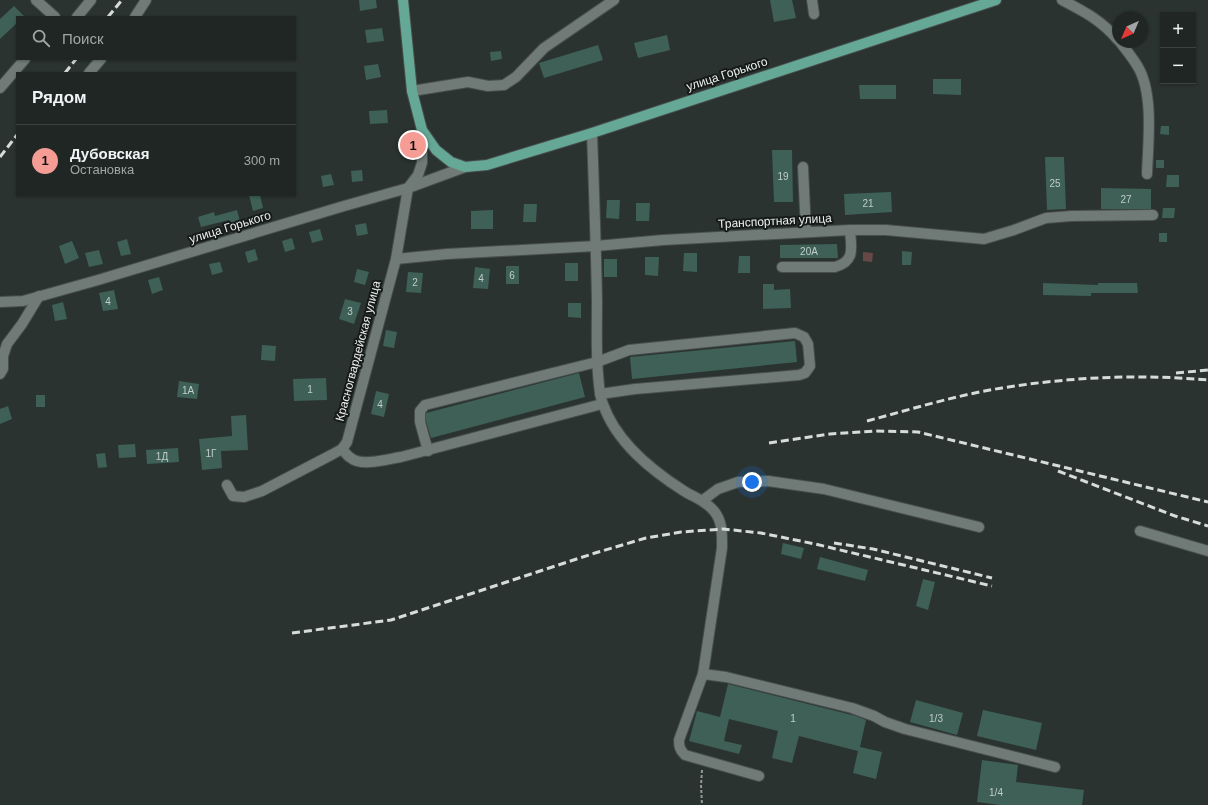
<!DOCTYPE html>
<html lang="ru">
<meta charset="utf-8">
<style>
body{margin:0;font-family:Arial,sans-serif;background:#282e2c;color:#f1f3f6}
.controls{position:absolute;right:12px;top:12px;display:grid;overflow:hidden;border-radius:0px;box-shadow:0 1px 3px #0004}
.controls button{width:36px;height:36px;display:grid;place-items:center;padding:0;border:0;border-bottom:1px solid #3d4341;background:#202624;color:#f1f3f6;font:20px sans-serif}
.compass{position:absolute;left:1112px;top:12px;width:36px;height:36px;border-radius:50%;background:#202624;box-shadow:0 1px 3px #0004;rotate:224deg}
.you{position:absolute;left:752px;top:482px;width:14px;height:14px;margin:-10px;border:3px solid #fff;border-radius:50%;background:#1a73e8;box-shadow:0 0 0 6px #1a73e833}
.badge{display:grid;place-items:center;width:26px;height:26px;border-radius:50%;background:#f59c95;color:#111;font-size:13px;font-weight:700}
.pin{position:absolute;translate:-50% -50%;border:2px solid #fff;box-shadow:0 1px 4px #0006}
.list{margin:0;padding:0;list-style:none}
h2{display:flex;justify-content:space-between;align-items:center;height:52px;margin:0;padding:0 16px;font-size:17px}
h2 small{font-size:13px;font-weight:400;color:#a2a5a6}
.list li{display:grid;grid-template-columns:26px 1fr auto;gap:12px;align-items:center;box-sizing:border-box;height:72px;padding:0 16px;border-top:1px solid #3d4341}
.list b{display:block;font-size:15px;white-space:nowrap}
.list p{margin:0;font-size:13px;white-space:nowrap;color:#a2a5a6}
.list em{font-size:13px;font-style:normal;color:#a2a5a6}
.icon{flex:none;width:22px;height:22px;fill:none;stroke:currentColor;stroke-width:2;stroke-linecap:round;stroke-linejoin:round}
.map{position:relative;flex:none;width:1208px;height:805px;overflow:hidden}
.search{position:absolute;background:#202624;box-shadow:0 1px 3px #0004;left:16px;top:16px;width:280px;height:44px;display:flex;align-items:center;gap:10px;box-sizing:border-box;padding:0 14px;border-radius:0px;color:#a2a5a6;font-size:15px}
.panel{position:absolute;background:#202624;box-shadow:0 1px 3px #0004;left:16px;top:72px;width:280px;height:124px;border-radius:0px}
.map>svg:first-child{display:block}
.green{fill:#664846}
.building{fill:#3e6056}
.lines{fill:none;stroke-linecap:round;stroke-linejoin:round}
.minor-casing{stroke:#474e4c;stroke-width:12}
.major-casing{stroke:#474e4c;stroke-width:12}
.path{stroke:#949a98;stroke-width:2;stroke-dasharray:3 2;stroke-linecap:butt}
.minor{stroke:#707a77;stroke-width:10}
.major{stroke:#65a896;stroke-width:10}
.rail{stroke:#d6dcda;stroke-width:3;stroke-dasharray:8 4;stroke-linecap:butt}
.labels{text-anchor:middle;stroke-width:4;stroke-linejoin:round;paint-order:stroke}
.number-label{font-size:10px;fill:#c0cdc9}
.street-label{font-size:12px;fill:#ecf1ef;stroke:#161a18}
</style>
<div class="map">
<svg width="1208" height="805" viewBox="0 0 1208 805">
<rect width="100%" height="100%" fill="#2a3330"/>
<!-- green -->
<polygon class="green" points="863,252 873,253 872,262 863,261"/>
<!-- building -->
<g class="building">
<polygon points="359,0 376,0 377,8 360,11"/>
<polygon points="770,0 792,0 796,18 774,22"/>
<polygon points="14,6 25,17 17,17 17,23 0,39 0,19"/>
<polygon points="382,28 384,41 367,43 365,30"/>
<polygon points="667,35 670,50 638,58 634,43"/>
<polygon points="598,45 603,60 544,78 539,63"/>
<polygon points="501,51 502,59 491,61 490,52"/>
<polygon points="378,64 381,77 366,80 364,66"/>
<polygon points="933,79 961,79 961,95 933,94"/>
<polygon points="859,85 896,85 896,99 860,99"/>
<polygon points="387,110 388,123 370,124 369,111"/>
<polygon points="1161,126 1169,126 1169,135 1160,134"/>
<polygon points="772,150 792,150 793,202 774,202"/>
<polygon points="1045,157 1064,157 1066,209 1047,210"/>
<rect x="1156" y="160" width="8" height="8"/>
<polygon points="362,170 363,181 352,182 351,171"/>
<polygon points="331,174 334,185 323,187 321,176"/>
<polygon points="1167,175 1179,175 1179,187 1166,187"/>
<polygon points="1101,188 1151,189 1151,209 1101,209"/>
<polygon points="891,192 892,212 845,215 844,194"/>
<polygon points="249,195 260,195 263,208 253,211"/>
<polygon points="607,200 620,200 619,219 606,218"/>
<polygon points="636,203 650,203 649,221 636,221"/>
<polygon points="524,204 537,204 536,222 523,222"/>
<polygon points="1163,208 1175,208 1174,218 1162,218"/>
<polygon points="237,210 240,221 230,224 229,220 201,227 198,217 214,212 215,216"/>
<polygon points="493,210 493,229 471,229 471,211"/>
<polygon points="366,223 368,234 357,236 355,225"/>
<polygon points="320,229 323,240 312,243 309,232"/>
<rect x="1159" y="233" width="8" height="9"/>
<polygon points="292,238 295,249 285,252 282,241"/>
<polygon points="127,239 131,254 121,256 117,242"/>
<polygon points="72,241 79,258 65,264 59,246"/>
<polygon points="837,244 838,258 780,258 780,245"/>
<polygon points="255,249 258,260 248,263 245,252"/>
<polygon points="99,250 103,264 89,267 85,253"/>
<polygon points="902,251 912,252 911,265 902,265"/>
<polygon points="684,253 697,253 697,272 683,271"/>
<polygon points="739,256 750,256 750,273 738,273"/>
<polygon points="645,257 659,257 658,276 645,275"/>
<rect x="604" y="259" width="13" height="18"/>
<polygon points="220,262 223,272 212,275 209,264"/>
<rect x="565" y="263" width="13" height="18"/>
<rect x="506" y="266" width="13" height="18"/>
<polygon points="475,267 490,269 488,289 473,288"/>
<polygon points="357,269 369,272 365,285 354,282"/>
<polygon points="408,272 423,273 421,293 406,292"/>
<polygon points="159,277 163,290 152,294 148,280"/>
<polygon points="1043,283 1098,285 1098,283 1137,283 1138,293 1091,293 1091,296 1043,295"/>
<polygon points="763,284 774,284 774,290 790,289 791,308 763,309"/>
<polygon points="114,290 118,309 103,311 99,293"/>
<polygon points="345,299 361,303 354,324 339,319"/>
<polygon points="63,302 67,319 55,321 52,305"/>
<polygon points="568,303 581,303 581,318 568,317"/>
<polygon points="386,330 397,332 394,348 383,346"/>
<polygon points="795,341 797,362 632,379 630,357"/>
<polygon points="262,345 276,346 275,361 261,360"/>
<polygon points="579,373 585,397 431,438 426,421 426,413"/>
<polygon points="326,378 327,400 294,401 293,379"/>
<polygon points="179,381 199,384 197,399 177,397"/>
<polygon points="376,391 389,394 384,417 371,414"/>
<rect x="36" y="395" width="9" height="12"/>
<polygon points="8,406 12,419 0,424 0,409"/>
<polygon points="246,415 248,450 221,451 222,468 202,470 199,439 232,436 231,416"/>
<polygon points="135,444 136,457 119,458 118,445"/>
<polygon points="178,448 179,462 147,464 146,450"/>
<polygon points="105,453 107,467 98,468 96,454"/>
<polygon points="783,543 804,548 801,559 781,554"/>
<polygon points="820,557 868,570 865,581 817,569"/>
<polygon points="923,579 935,582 928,610 916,606"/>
<polygon points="728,684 856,716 866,720 860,747 882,752 876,779 853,773 858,751 799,736 792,763 772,758 778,731 729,719 724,741 742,745 739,754 689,741 697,711 720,717"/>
<polygon points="916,700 963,713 957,735 910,722"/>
<polygon points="983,710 1042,723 1036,750 977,736"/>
<polygon points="982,760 1018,765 1016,782 1084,790 1082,805 1000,805 977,802"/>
</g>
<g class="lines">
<!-- minor casing -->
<g class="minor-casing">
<g id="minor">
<polyline points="36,0 55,17"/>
<polyline points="812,0 814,14"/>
<path d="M1062,0C1085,12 1101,20 1118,40"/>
<polyline points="77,17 91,0"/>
<polyline points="135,17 146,0"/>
<path d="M1120,42C1126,50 1133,58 1138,67C1154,94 1148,144 1147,174"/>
<polyline points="89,73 101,59"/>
<polyline points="0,88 25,59"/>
<polyline points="412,91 468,82 488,86 504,85 516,77 544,48 614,0"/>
<path d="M592,133C594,189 596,245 597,302C597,326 596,350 598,374C599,384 599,395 603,404C616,442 651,470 684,491C695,498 705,500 714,511C723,522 722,535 722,548L703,674L679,740C679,747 680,750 685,755L759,776"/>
<polyline points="803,167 806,232"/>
<polyline points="396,259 447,254 596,246 663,240 850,230 886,230 984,239 1014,230 1046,218 1071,216 1153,215"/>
<path d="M782,267H835C856,261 851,247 850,230"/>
<polyline points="0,302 23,301 98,280 344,206 408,188 465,167"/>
<polyline points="0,374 3,369 3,356 7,344 22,324 39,296"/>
<path d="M342,449C345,452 347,456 351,458C361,467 388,459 401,457L602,404"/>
<polyline points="428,451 420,422 420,411 425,405 597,362 629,350 795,333 804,337 808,344 810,366 805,373 799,375 635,389 600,394"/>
<polyline points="227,485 233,496 244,497 262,491 333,454 342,449 347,442 396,259 408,188 418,175 422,163 422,130"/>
<polyline points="703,500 718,489 738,482 768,481 824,489 979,527"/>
<polyline points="1140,531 1208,551"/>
<polyline points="703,674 726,677 852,708 874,716 885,722 905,729 1055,767"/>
</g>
</g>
<!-- major casing -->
<g class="major-casing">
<polyline id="major" points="403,0 412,91 422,130 436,150 451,162 465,167 487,165 592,133 996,0"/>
</g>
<!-- path -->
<polyline class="path" points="702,770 701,785 702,805"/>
<!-- minor -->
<use href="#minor" class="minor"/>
<!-- major -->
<use href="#major" class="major"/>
<!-- rail -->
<g class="rail">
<polyline points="108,17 122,0"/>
<polyline points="65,73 76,59"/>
<polyline points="0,157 17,135"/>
<polyline points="1176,373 1208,370"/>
<path d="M867,421C912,409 957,395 1002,388C1070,377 1140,374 1208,380"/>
<polyline points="769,443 830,434 876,431 918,432 1208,502"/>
<polyline points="1058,471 1175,516 1208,526"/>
<polyline points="834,543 873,549 992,578"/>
<polyline points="292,633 391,620 595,553 646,538 681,532 723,529 761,533 815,544 992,586"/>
</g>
</g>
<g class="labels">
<!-- number labels -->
<g class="number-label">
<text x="783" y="180">19</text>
<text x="1055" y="187">25</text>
<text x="1126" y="203">27</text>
<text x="868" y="207">21</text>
<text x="809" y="255">20А</text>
<text x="512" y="279">6</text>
<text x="481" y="282">4</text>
<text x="415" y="286">2</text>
<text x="108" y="305">4</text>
<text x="350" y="315">3</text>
<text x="310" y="393">1</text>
<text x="188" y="394">1А</text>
<text x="380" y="408">4</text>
<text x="211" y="457">1Г</text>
<text x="162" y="460">1Д</text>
<text x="793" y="722">1</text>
<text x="936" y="722">1/3</text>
<text x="996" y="796">1/4</text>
</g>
<!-- street labels -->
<g class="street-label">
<text transform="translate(727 74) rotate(-18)" y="4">улица Горького</text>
<text transform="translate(775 221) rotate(-3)" y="4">Транспортная улица</text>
<text transform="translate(230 227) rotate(-17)" y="4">улица Горького</text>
<text transform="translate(358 351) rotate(-75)" y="4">Красногвардейская улица</text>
</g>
</g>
</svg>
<div class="controls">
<button>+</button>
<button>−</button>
</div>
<svg class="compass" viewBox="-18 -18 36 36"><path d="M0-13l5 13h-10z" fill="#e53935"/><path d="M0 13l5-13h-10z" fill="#a2a5a6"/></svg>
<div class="you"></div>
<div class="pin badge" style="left:413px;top:145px">1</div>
<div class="search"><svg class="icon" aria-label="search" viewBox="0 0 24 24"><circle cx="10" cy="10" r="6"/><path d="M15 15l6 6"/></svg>Поиск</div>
<section class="panel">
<h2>Рядом<small></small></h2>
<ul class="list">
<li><span class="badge">1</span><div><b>Дубовская</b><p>Остановка</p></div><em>300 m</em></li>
</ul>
</section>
</div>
